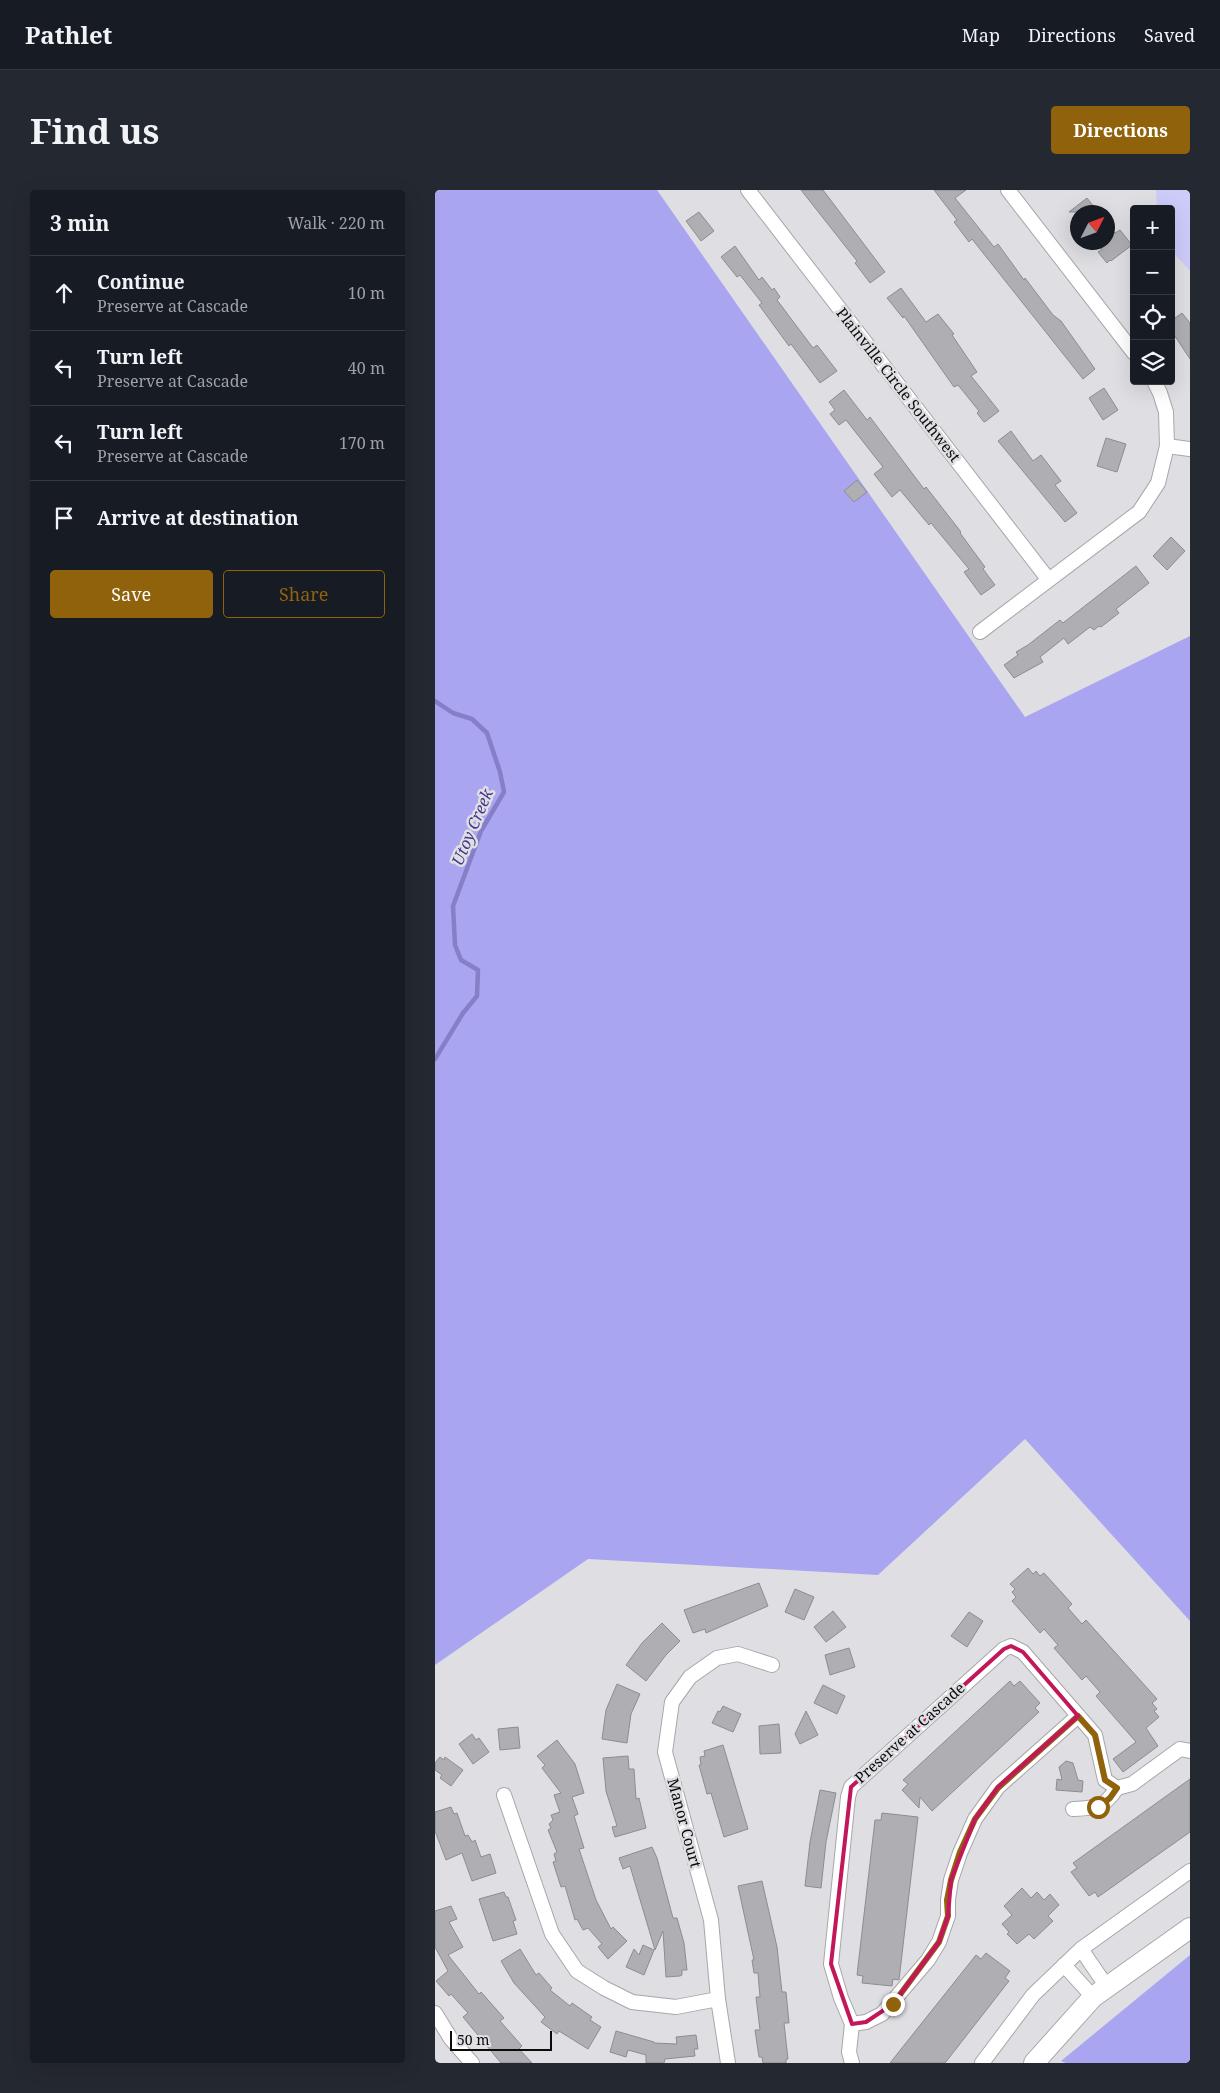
<!DOCTYPE html>
<meta charset="utf-8">
<style>
body{margin:0;font-family:"Noto Serif",serif;background:#242831;color:#f1f3f6}
.controls{position:absolute;right:15px;top:15px;display:grid;overflow:hidden;border-radius:5px;box-shadow:0 5px 20px #0002}
.controls button{width:45px;height:45px;display:grid;place-items:center;padding:0;border:0;border-bottom:1px solid #363941;background:#171b24;color:#f1f3f6;font:25px sans-serif}
.compass{position:absolute;left:635px;top:15px;width:45px;height:45px;border-radius:50%;background:#171b24;box-shadow:0 5px 20px #0002;rotate:48deg}
.scale{position:absolute;left:15px;bottom:12px;width:102px;box-sizing:border-box;padding-left:5px;border:2px solid #0b0b0c;border-top:0;font-size:14px;line-height:18px;white-space:nowrap;color:#0b0b0c;-webkit-text-stroke:4px #dfdfe3;paint-order:stroke}
.stop{position:absolute;width:15px;height:15px;margin:-11px;border:4px solid #90620c;border-radius:50%;background:#fff}
.stop.end{background:#90620c;border-color:#fff;box-shadow:0 1px 5px #0008}
.list{margin:0;padding:0;list-style:none}
h2{display:flex;justify-content:space-between;align-items:center;height:65px;margin:0;padding:0 20px;font-size:21px}
h2 small{font-size:16px;font-weight:400;color:#9ea1a6}
.list li{display:grid;grid-template-columns:32px 1fr auto;gap:15px;align-items:center;box-sizing:border-box;height:75px;padding:0 20px;border-top:1px solid #363941}
.list b{display:block;font-size:19px;white-space:nowrap}
.list p{margin:0;font-size:16px;white-space:nowrap;color:#9ea1a6}
.list em{font-size:16px;font-style:normal;color:#9ea1a6}
.actions{display:flex;gap:10px;padding:15px 20px}
.actions a{flex:1;padding:11px 0;border:1px solid #90620c;border-radius:5px;text-align:center;font-size:18px;color:#90620c}
.actions .main{background:#90620c;color:#fff}
.icon{flex:none;width:28px;height:28px;fill:none;stroke:currentColor;stroke-width:2;stroke-linecap:round;stroke-linejoin:round}
.map{position:relative;flex:none;width:755px;height:1873px;overflow:hidden;border-radius:5px}
header{display:flex;align-items:center;gap:30px;box-sizing:border-box;height:70px;padding:0 25px;background:#171b24;border-bottom:1px solid #363941}
header strong{font-size:24px}
nav{display:flex;gap:28px;margin-inline-start:auto;font-size:18px}
.intro{display:flex;align-items:center;justify-content:space-between;box-sizing:border-box;height:120px;padding:0 30px}
h1{margin:0;font-size:35px}
.button{padding:12px 22px;border-radius:5px;background:#90620c;color:#fff;font-size:18px;font-weight:700}
main{display:flex;gap:30px;padding:0 30px}
aside{flex:1;background:#171b24;border-radius:5px;box-shadow:0 5px 20px #0002}
.map>svg:first-child{display:block}
.green{fill:#cdcbfa}
.forest{fill:#a9a5f0}
.lines{fill:none;stroke-linecap:round;stroke-linejoin:round}
.stream{stroke:#847fc7;stroke-width:4.5}
.building{fill:#afafb3;stroke:#8d8d91}
.street-casing{stroke:#a7a7ab;stroke-width:16}
.secondary-casing{stroke:#a7a7ab;stroke-width:22}
.street{stroke:#fff;stroke-width:14}
.secondary{stroke:#fff;stroke-width:20}
.route{stroke:#90620c;stroke-width:6}
.marked{fill:none;stroke:#c2185b;stroke-width:4;stroke-linejoin:round}
.labels{text-anchor:middle;stroke-width:5;stroke-linejoin:round;paint-order:stroke}
.street-label{font-size:15px;fill:#0b0b0c;stroke:#dfdfe3}
.water-label{font-size:16px;font-style:italic;fill:#43348a;stroke:#dfdfe3}
</style>
<header>
<strong>Pathlet</strong>
<nav><a>Map</a><a>Directions</a><a>Saved</a></nav>
</header>
<div class="intro"><h1>Find us</h1><a class="button">Directions</a></div>
<main>
<aside>
<h2>3 min<small>Walk · 220 m</small></h2>
<ul class="list">
<li><svg class="icon" aria-label="ahead" viewBox="0 0 24 24"><path d="M12 20V5M6 11l6-6 6 6"/></svg><div><b>Continue</b><p>Preserve at Cascade</p></div><em>10 m</em></li>
<li><svg class="icon" aria-label="left" viewBox="0 0 24 24"><path d="M17 20v-9H6M10 6l-5 5 5 5"/></svg><div><b>Turn left</b><p>Preserve at Cascade</p></div><em>40 m</em></li>
<li><svg class="icon" aria-label="left" viewBox="0 0 24 24"><path d="M17 20v-9H6M10 6l-5 5 5 5"/></svg><div><b>Turn left</b><p>Preserve at Cascade</p></div><em>170 m</em></li>
<li><svg class="icon" aria-label="arrive" viewBox="0 0 24 24"><path d="M6 21V4h12l-3 4 3 4H6"/></svg><div><b>Arrive at destination</b></div></li>
</ul>
<div class="actions"><a class="main">Save</a><a>Share</a></div>
</aside>
<div class="map">
<svg width="755" height="1873" viewBox="0 0 755 1873">
<rect width="100%" height="100%" fill="#dfdfe3"/>
<!-- green -->
<polygon class="green" points="721,0 750,0 755,4 755,81 736,60 736,19 722,19"/>
<!-- forest -->
<g class="forest">
<polygon points="0,0 222,0 590,527 755,446 755,1431 590,1249 443,1385 153,1369 0,1475"/>
<polygon points="755,1765 755,1873 631,1873 626,1871"/>
</g>
<g class="lines">
<!-- stream -->
<polyline class="stream" points="0,511 18,523 37,529 52,543 65,582 69,602 46,641 18,716 20,755 26,770 43,780 42,806 28,823 0,869"/>
</g>
<!-- building -->
<g class="building">
<polygon points="366,0 388,0 450,82 435,93 420,73 422,71"/>
<polygon points="499,0 531,0 520,8 559,57 563,54 589,90 590,88 618,125 626,131 660,179 648,189 537,49 534,52 519,32 522,30"/>
<polygon points="652,8 663,22 634,22"/>
<polygon points="264,22 279,41 266,51 251,31"/>
<polygon points="672,34 680,43 685,40 697,55 676,71 675,70 672,73 663,62 667,59 664,56 669,52 672,52"/>
<polygon points="300,56 324,90 327,87 337,100 339,98 345,107 342,110 378,158 382,155 402,181 385,193 356,154 354,156 324,115 327,113 305,85 302,87 286,67"/>
<polygon points="466,98 491,132 503,124 519,144 517,145 542,182 536,186 564,221 551,231 549,232 542,223 544,221 523,195 519,197 469,126 468,128 452,108"/>
<polygon points="747,123 755,133 755,169 736,140 736,131"/>
<polygon points="669,198 683,220 668,230 654,208"/>
<polygon points="409,200 432,230 435,227 489,299 491,297 526,342 525,343 550,377 548,379 560,395 546,405 529,382 534,379 496,333 494,335 465,300 457,307 439,284 448,277 411,230 404,235 395,224 400,220 394,212"/>
<polygon points="576,241 598,271 606,265 626,291 620,295 642,323 630,332 563,251"/>
<polygon points="671,248 691,254 682,282 662,276"/>
<polygon points="422,290 432,302 419,312 409,301"/>
<polygon points="736,347 750,361 732,380 718,366"/>
<polygon points="701,376 714,393 681,419 684,423 666,437 664,436 659,440 655,437 633,454 629,448 605,467 608,472 579,488 569,475 583,465 581,462 593,455 625,430 628,433"/>
<polygon points="593,1378 598,1384 601,1381 605,1386 609,1383 637,1414 633,1418 647,1434 651,1430 722,1509 717,1513 722,1519 719,1521 724,1527 711,1538 723,1556 688,1582 678,1569 701,1552 661,1506 665,1502 651,1486 647,1490 619,1458 623,1455 609,1439 605,1443 577,1411 581,1407 577,1402 580,1399 575,1394"/>
<polygon points="324,1393 333,1416 271,1443 270,1439 258,1443 249,1420"/>
<polygon points="360,1399 379,1407 369,1430 350,1422"/>
<polygon points="398,1421 411,1437 391,1452 379,1437"/>
<polygon points="534,1422 548,1431 532,1457 516,1446"/>
<polygon points="227,1433 245,1451 231,1465 211,1491 191,1475 207,1453"/>
<polygon points="414,1458 420,1477 395,1485 390,1465"/>
<polygon points="575,1491 579,1496 585,1491 605,1513 600,1518 604,1522 497,1621 485,1607 484,1618 467,1600 473,1594 468,1590"/>
<polygon points="182,1494 205,1504 196,1524 192,1553 167,1549 171,1520"/>
<polygon points="388,1495 410,1506 402,1524 379,1513"/>
<polygon points="288,1516 306,1524 298,1542 277,1533 283,1521 285,1522"/>
<polygon points="371,1521 383,1545 365,1554 360,1544"/>
<polygon points="344,1534 346,1563 325,1564 324,1536"/>
<polygon points="83,1537 85,1558 65,1560 63,1539"/>
<polygon points="37,1544 41,1550 44,1548 54,1562 38,1574 24,1554"/>
<polygon points="122,1550 140,1574 149,1603 137,1607 143,1624 139,1626 149,1658 144,1659 161,1710 176,1739 178,1737 192,1751 173,1769 163,1757 167,1754 153,1738 148,1740 142,1729 140,1730 130,1696 126,1697 118,1672 121,1671 119,1664 122,1662 113,1640 116,1638 114,1634 118,1630 116,1625 125,1622 119,1605 126,1603 107,1578 110,1575 102,1566"/>
<polygon points="288,1555 313,1639 289,1647 276,1603 272,1604 264,1575 266,1575 265,1567 270,1566 269,1561"/>
<polygon points="193,1566 194,1579 199,1579 201,1609 204,1608 211,1638 180,1647 177,1637 182,1636 171,1601 168,1568"/>
<polygon points="5,1567 9,1570 10,1567 28,1580 16,1596 5,1588 7,1585 0,1580 0,1573"/>
<polygon points="631,1571 638,1573 643,1590 648,1591 647,1602 621,1600 622,1589 627,1590 624,1577"/>
<polygon points="755,1589 755,1642 663,1707 660,1702 654,1706 636,1682 642,1678 638,1673"/>
<polygon points="385,1600 401,1603 391,1652 386,1698 370,1696 375,1652"/>
<polygon points="16,1617 19,1624 22,1623 30,1646 33,1645 37,1652 40,1650 46,1667 55,1664 61,1683 37,1691 27,1663 11,1670 0,1641 0,1622"/>
<polygon points="447,1623 483,1627 464,1790 458,1789 457,1796 427,1793 428,1786 422,1785 440,1630 446,1630"/>
<polygon points="217,1657 222,1668 238,1728 242,1728 249,1753 252,1780 247,1780 247,1785 245,1786 231,1787 228,1741 220,1760 195,1676 188,1679 184,1668"/>
<polygon points="327,1691 342,1757 347,1802 351,1802 354,1833 349,1833 353,1869 351,1869 351,1873 328,1873 327,1867 324,1867 320,1840 325,1840 321,1807 325,1807 323,1783 319,1783 317,1770 319,1770 303,1696"/>
<polygon points="587,1698 596,1708 602,1702 609,1710 615,1704 624,1715 613,1726 618,1731 599,1749 594,1744 582,1754 572,1744 574,1742 567,1734 577,1725 569,1716"/>
<polygon points="69,1702 71,1707 73,1707 81,1730 78,1731 82,1744 58,1751 44,1709"/>
<polygon points="16,1716 22,1729 14,1732 28,1757 13,1765 44,1804 46,1802 69,1828 65,1831 87,1856 84,1859 97,1873 66,1873 28,1827 33,1823 16,1804 14,1806 1,1791 13,1781 0,1757 0,1721"/>
<polygon points="208,1755 219,1760 209,1785 191,1777 199,1759 204,1765"/>
<polygon points="85,1759 101,1785 104,1783 117,1798 115,1800 135,1816 137,1813 157,1827 155,1830 166,1837 153,1859 124,1841 122,1844 106,1832 110,1827 79,1793 66,1771"/>
<polygon points="551,1763 575,1781 570,1788 574,1791 510,1873 455,1873 541,1765 546,1769"/>
<polygon points="181,1841 219,1852 219,1853 242,1854 241,1847 261,1845 263,1859 259,1859 260,1866 230,1869 229,1873 211,1873 211,1865 193,1860 191,1867 175,1862"/>
</g>
<g class="lines">
<!-- street casing -->
<g class="street-casing">
<g id="street">
<polyline points="313,0 613,389"/>
<polyline points="573,0 699,163"/>
<polyline points="732,256 755,259"/>
<polyline points="545,442 704,322 723,293 732,256 731,222 725,203 719,191"/>
<polyline points="69,1605 117,1744 142,1781 169,1798 197,1812 241,1817 283,1809"/>
<path d="M638,1619C661,1618 669,1618 682,1598"/>
<polyline points="646,1759 672,1797"/>
<polyline points="629,1775 658,1807"/>
<polyline points="0,1823 16,1849 37,1873"/>
<polyline points="417,1834 431,1832 447,1824 493,1770 504,1752 513,1726 513,1710 516,1690 525,1663 540,1629 563,1597 643,1526"/>
<polyline points="293,1873 283,1809 276,1730 230,1562 237,1512 255,1487 282,1468 303,1464 337,1475"/>
<polyline points="417,1873 414,1862 417,1834 406,1808 396,1774 413,1607 416,1597 569,1459 576,1456 588,1462 660,1545 670,1590 682,1598 697,1594 745,1559 755,1561"/>
<polyline points="547,1873 598,1805 646,1759 755,1681"/>
</g>
</g>
<!-- secondary casing -->
<g class="secondary-casing">
<polyline id="secondary" points="599,1873 658,1807 755,1738"/>
</g>
<!-- street -->
<use href="#street" class="street"/>
<!-- secondary -->
<use href="#secondary" class="secondary"/>
</g>
<g class="lines">
<!-- route -->
<polyline class="route" points="458,1814 504,1752 513,1726 512,1710 516,1690 525,1662 540,1629 563,1598 643,1526 660,1545 670,1590 682,1598 675,1608 663,1617"/>
</g>
<!-- marked area -->
<path class="marked" d="M576,1456L588,1462L643,1526L563,1597L540,1629L516,1690L513,1726L504,1752L458,1814L431,1832L417,1834L396,1774L416,1597L569,1459Z"/>
<g class="labels">
<!-- street labels -->
<g class="street-label">
<text transform="translate(463 195) rotate(52)" y="5">Plainville Circle Southwest</text>
<text transform="translate(475 1543) rotate(-42)" y="5">Preserve at Cascade</text>
<text transform="translate(249 1633) rotate(75)" y="5">Manor Court</text>
</g>
<!-- water labels -->
<g class="water-label">
<text transform="translate(37 637) rotate(-67)" y="6">Utoy Creek</text>
</g>
</g>
</svg>
<div class="controls">
<button>+</button>
<button>−</button>
<button><svg class="icon" aria-label="locate" viewBox="0 0 24 24"><circle cx="12" cy="12" r="6"/><path d="M12 2v4M12 18v4M2 12h4M18 12h4"/></svg></button>
<button><svg class="icon" aria-label="layers" viewBox="0 0 24 24"><path d="M12 4l9 5-9 5-9-5zM3 14l9 5 9-5"/></svg></button>
</div>
<svg class="compass" viewBox="-18 -18 36 36"><path d="M0-13l5 13h-10z" fill="#e53935"/><path d="M0 13l5-13h-10z" fill="#9ea1a6"/></svg>
<div class="scale">50 m</div>
<div class="stop" style="left:663px;top:1617px"></div>
<div class="stop end" style="left:458px;top:1814px"></div>
</div>
</main>
